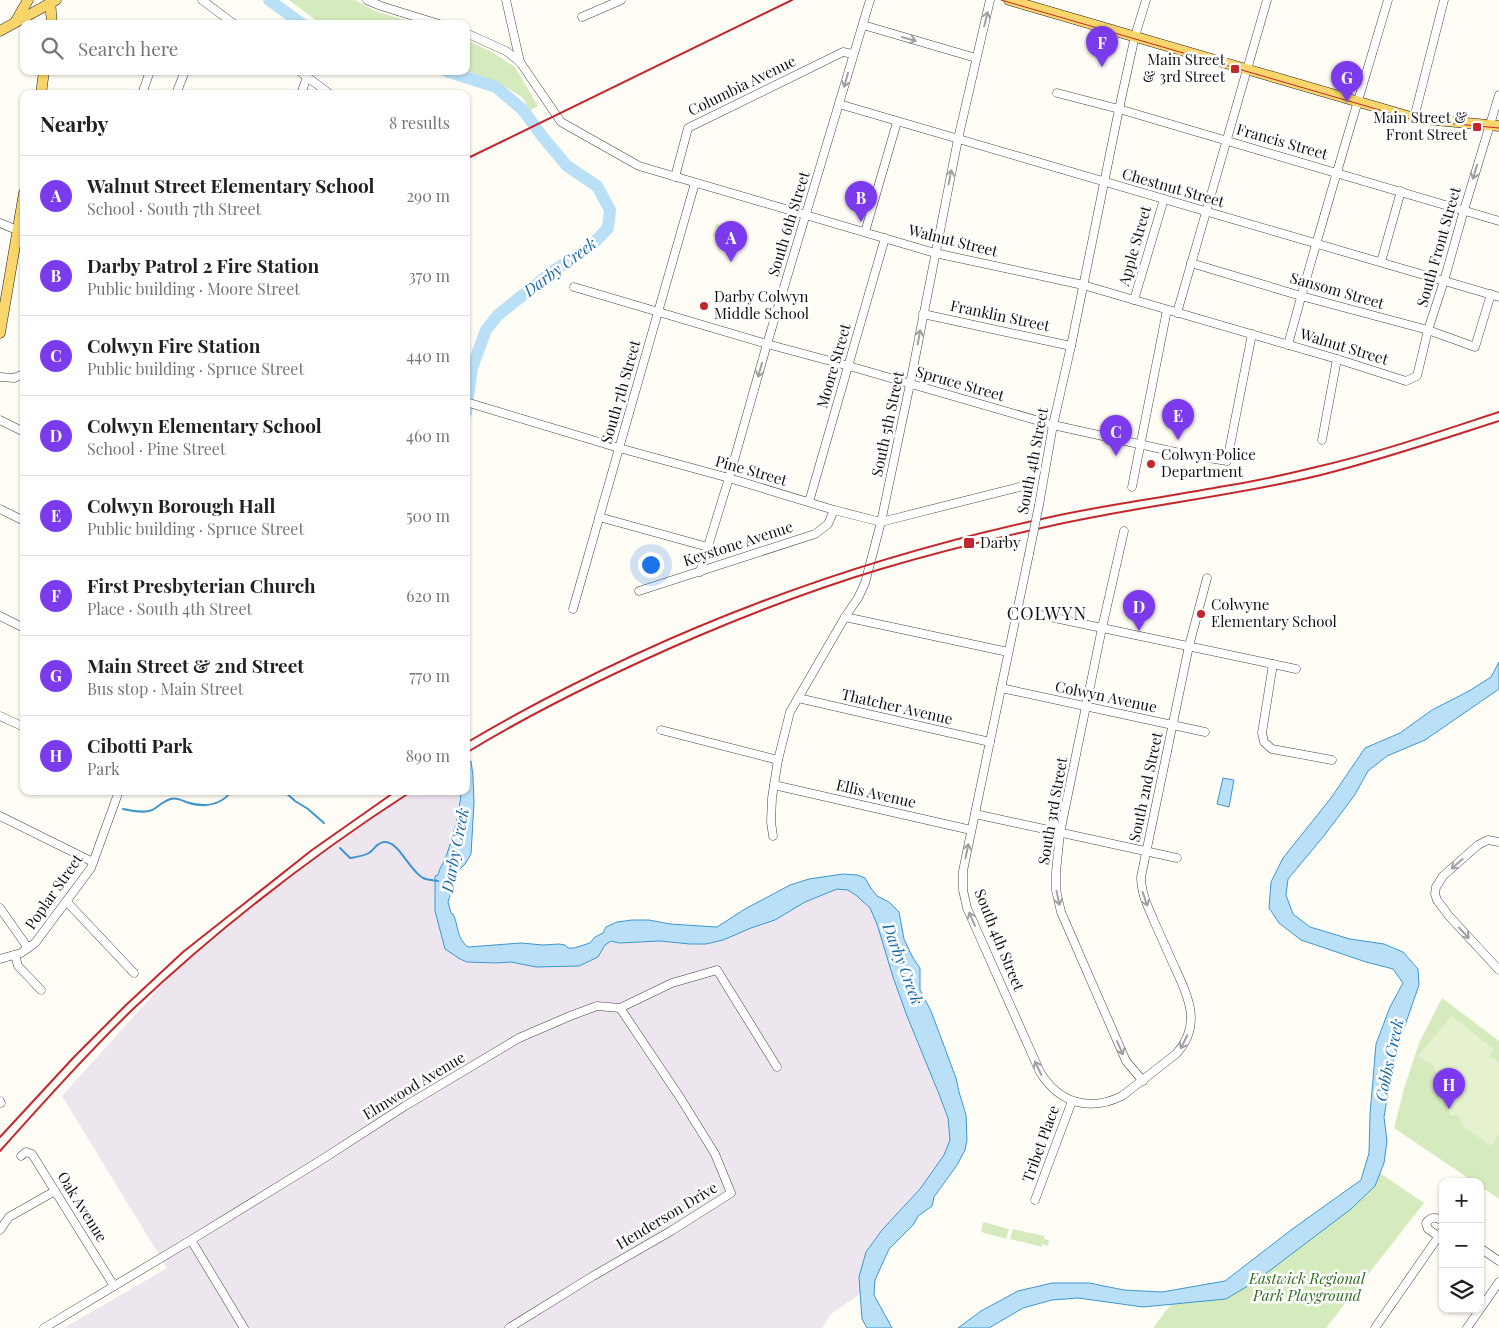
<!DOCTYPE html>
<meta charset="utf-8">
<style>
body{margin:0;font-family:"Playfair Display",serif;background:#f2f2f2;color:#202124}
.controls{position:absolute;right:15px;bottom:15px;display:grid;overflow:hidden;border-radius:10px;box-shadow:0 1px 4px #0004}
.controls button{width:45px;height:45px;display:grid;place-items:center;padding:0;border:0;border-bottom:1px solid #e0e0e0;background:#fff;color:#202124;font:25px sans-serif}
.you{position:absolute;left:650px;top:564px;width:18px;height:18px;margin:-12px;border:4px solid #fff;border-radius:50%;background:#1a73e8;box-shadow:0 0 0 8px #1a73e833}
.badge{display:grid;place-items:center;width:32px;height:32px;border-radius:50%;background:#7c3aed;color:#fff;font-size:16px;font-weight:700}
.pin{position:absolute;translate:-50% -41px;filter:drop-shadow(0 1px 2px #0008)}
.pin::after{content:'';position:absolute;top:26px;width:18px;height:15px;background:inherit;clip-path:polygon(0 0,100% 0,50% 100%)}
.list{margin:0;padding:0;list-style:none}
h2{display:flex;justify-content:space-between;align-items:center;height:65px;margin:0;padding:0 20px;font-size:21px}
h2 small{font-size:16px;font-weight:400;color:#757577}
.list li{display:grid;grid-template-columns:32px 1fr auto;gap:15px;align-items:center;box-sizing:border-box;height:80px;padding:0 20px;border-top:1px solid #e0e0e0}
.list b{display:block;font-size:19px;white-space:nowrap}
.list p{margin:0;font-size:16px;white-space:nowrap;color:#757577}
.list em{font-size:16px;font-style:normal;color:#757577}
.icon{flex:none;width:28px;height:28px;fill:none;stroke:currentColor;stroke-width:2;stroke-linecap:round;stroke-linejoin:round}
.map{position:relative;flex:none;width:1499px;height:1328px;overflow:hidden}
.search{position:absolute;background:#fff;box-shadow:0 1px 4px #0004;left:20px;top:20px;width:450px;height:55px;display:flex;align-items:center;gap:12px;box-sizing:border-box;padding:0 18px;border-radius:10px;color:#757577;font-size:19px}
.panel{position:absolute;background:#fff;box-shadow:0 1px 4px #0004;left:20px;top:90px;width:450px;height:705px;border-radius:10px}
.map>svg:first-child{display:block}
.industrial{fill:#eee6ef}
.green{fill:#d5ebbd}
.pitch{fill:#e6f2cf}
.water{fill:#b9e0f7;stroke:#3f96cf}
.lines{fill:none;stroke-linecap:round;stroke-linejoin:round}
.stream{stroke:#3f96cf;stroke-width:2}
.river{stroke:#b9e0f7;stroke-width:12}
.minor-casing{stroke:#444;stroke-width:9}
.major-casing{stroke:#222;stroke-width:11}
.minor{stroke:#fff;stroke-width:8}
.major{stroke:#f9d66b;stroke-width:10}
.tram{stroke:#c4262e;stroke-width:1}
.rail{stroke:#c4262e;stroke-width:2}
.minor-bridge-casing{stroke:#444;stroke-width:9;stroke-linecap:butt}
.minor-bridge{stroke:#fff;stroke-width:8}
.oneway{stroke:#a0a0a0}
.poi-dot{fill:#c4262e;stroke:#fff;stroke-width:2}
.labels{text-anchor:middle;stroke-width:5;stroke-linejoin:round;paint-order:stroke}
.poi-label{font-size:15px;fill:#111;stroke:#fff;text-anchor:start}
.street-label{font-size:15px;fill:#111;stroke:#fff}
.park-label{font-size:15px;font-style:italic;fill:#2f6b1f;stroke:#fff}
.water-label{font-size:16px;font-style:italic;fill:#1768a6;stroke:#fff}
.quarter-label{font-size:18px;letter-spacing:1px;fill:#111;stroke:#fff}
</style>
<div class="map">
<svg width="1499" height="1328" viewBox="0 0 1499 1328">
<rect width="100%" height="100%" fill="#fffdf5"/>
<!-- industrial -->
<polygon class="industrial" points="412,791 466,791 444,902 464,954 562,958 624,929 720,931 841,886 864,886 957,1123 948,1159 873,1249 866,1290 831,1314 822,1328 64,1328 167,1268 62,1096 170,976 280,885 387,808"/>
<!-- green -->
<g class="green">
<polygon points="289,0 355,0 375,11 419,24 321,24"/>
<polygon points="466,40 490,51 515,67 538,106 530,111 522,97 499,83 466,71"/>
<polygon points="716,224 729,227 725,239 713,236"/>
<polygon points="1442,998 1499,1041 1499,1199 1480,1186 1480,1182 1474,1182 1394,1128 1404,1089 1419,1043"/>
<polygon points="1380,1173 1424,1203 1326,1328 1153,1328 1174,1300 1235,1292"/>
<polygon points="983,1222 1009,1229 1006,1239 981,1232"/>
<polygon points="1013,1229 1044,1236 1044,1239 1049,1240 1048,1246 1042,1244 1042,1247 1010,1239"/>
</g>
<!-- pitch -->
<polygon class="pitch" points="1451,1016 1494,1049 1489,1055 1499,1062 1499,1134 1491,1146 1463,1126 1458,1114 1450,1116 1434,1066 1418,1056"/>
<!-- water -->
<g class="water">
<polygon points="1499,662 1499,689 1425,740 1387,756 1368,771 1354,796 1323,837 1288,879 1286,895 1293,914 1310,927 1350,939 1384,944 1403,952 1418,969 1419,985 1394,1057 1384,1117 1387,1141 1384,1163 1375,1186 1351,1209 1256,1281 1226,1299 1143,1307 1078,1298 1052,1300 1023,1308 989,1328 958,1328 981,1311 1018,1291 1052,1283 1089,1283 1124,1290 1162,1292 1225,1281 1291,1230 1361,1180 1369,1153 1370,1114 1376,1044 1390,1007 1403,983 1393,969 1366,962 1301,940 1279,923 1269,908 1271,882 1283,858 1331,798 1365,748 1400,733 1432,710 1469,691 1491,677"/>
<path d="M471,761L473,776L474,803L471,854L465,864L454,875L453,886L448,902L451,913L453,914C459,926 456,938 468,947L521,943L543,945L559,944L565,945L568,948H574L590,943L595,937L603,933L606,927L617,922L632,920H649L670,924L717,927L745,909L790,885L809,879L843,874L857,875L865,878L870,887L877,896L889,902L899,912L904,939L913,958L920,968V990L931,1011L956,1078L959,1092L966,1115L967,1140L965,1150L957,1165L934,1197L932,1206L918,1216L913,1225L889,1249L875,1280L874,1295L892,1328H867L862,1319L859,1277L866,1252L882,1230L920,1189L944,1155L950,1140L948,1118L939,1094L907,1016L893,977L877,924L870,908L857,896L848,890L837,889L805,902L775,920L751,928L723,940L706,944H690L660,941L619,943L611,941L605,945L598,957L579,966L536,967L511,962L497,963L467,962L460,959L445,949L435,911V876L438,875C439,868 444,863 446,857C453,836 460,813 461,791H466V764Z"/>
<polygon points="1223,778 1234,780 1229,807 1217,804"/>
</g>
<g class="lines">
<!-- stream -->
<g class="stream">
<polyline points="284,791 295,801 308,809 324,823"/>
<path d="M123,809C132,811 146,814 154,809C159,806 165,800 171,799C176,797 181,800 186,802C204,808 220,806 232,791"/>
<path d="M340,848L350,858C356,857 364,856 369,853C375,849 376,843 384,842C399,841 408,869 423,878C427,880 433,880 438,881"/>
</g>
<!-- river -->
<g class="river">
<polyline points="269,0 302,24"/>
<polyline points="446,71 496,87 523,110 542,136 567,166 597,186 610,210 608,228 590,247 553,271 498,315 486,330 472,368 466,413"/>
</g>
<!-- minor casing -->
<g class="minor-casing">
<g id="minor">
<polyline points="202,0 234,24"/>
<polyline points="367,0 381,6 439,24"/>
<polyline points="506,0 520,62"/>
<polyline points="582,17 621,0"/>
<polyline points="863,25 976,58"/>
<polyline points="466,33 506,51 520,62 561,122 639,166 935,253 1083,285 1337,359 1406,381 1417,376 1428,330 1444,281 1464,210 1499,95"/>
<polyline points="299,71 330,94"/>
<polyline points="1057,93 1119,109 1499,221"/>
<polyline points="142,94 150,71"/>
<polyline points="176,94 185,71"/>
<polyline points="301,94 307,77"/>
<polyline points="839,104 1499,297"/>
<polyline points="1414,118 1444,0"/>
<polyline points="675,177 688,128 843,52 853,54"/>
<polyline points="0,223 24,233"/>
<polyline points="865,232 897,122"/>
<polyline points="1381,262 1401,191"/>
<polyline points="1191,263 1301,296 1428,330 1475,347 1491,294"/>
<polyline points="574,287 767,344 849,366 1053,425 1184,454 1227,461 1252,334"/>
<polyline points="1134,300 1164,199"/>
<polyline points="1177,313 1267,0"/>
<polyline points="923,314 1071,346"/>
<path d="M1288,345C1319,229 1354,115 1388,0"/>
<polyline points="0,377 14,378 24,374"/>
<polyline points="466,402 619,448 729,478 834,510 881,522 1031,484"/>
<polyline points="0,420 24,432"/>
<polyline points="1322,440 1337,359"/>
<polyline points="1132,487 1167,310"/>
<polyline points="809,502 885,238"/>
<polyline points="1039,505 1053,425 1071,346 1119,109 1135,36 1146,0"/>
<polyline points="0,509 24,521"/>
<polyline points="599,517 708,547"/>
<polyline points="1124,531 1102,628 1060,833 1056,872 1056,890 1061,912 1126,1061 1143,1081"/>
<path d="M1029,554L963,871V890L967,908L1040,1072C1059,1103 1089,1112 1122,1096L1176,1054C1202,1026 1189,997 1175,968C1168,952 1161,937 1154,921C1148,907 1141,893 1141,877L1189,646L1207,578"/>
<polyline points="700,572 729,478 767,344 870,0"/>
<polyline points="639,591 815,534 828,524 834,510"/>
<polyline points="573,609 695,183"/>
<polyline points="1017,610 1296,669"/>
<polyline points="0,616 24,628"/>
<polyline points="845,617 1008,652"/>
<polyline points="1273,664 1262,733 1264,742 1272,749 1332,760"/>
<polyline points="1001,688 1205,732"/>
<polyline points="798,698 990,742"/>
<polyline points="0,716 24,727"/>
<polyline points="661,730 778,760"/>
<polyline points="774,785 971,830"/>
<polyline points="975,814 1177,858"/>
<polyline points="0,816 93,862"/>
<polyline points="773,836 771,822 772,798 778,760 790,712 845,617 858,598 865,583 881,522 910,384 958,139 990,0"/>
<polyline points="1499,842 1488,840 1478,845 1443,876 1436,887 1435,894 1437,900 1449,916 1499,970"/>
<polyline points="67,902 134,973"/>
<polyline points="0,908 28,948"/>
<polyline points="15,955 18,966 41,990"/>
<polyline points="0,959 21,953 35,943 91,868 119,791"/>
<polyline points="0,1101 1,1103"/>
<polyline points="21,1156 26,1152 32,1154 114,1286"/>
<polyline points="1035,1200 1072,1101"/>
<polyline points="0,1230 9,1217 55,1191"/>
<path d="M1438,1236L1428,1229L1426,1223C1431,1216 1436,1217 1443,1221"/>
<polyline points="191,1240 244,1328"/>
<polyline points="1480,1248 1499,1261"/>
<polyline points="44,1328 191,1240 318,1162 405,1106 519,1038 570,1016 597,1006 620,1008 672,983 717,970 777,1067"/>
<polyline points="509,1328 593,1276 671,1231 731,1193 715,1154 681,1099 620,1008"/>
<polyline points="1375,1328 1443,1230"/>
<polyline points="1467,1328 1499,1282"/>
</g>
</g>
<!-- major casing -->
<g class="major-casing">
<g id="major">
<polyline points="50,0 52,24"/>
<polyline points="1009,0 1414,118 1499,126"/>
<polyline points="16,21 28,0"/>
<polyline points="0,31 56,0"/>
<polyline points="41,94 44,71"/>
<polyline points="0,333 24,193"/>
</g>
</g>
<!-- minor -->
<use href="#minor" class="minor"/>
<!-- major -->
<use href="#major" class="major"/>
<!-- tram -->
<polyline class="tram" points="1001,0 1414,120 1499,128"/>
<!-- rail -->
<g class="rail">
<polyline points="466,159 792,0"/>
<path d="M466,743C646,637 842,562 1046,518C1103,505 1161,498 1219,487C1251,482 1284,475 1316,467C1378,453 1438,432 1499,412"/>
<path d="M466,753C540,708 617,671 696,637C757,611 818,588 881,569C935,553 991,539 1046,527C1137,506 1230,497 1321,475C1381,460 1440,440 1499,421"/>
<polyline points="0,1137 74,1057 126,1005 183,952 312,850 396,791"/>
<path d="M0,1151C43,1103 86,1055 132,1010C218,929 313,855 412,791"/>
</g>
<!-- minor-bridge casing -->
<g class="minor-bridge-casing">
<polyline id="minor-bridge" points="1029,554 1039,505"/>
</g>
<!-- minor-bridge -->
<use href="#minor-bridge" class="minor-bridge"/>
</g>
<!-- one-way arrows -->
<defs><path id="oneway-shaft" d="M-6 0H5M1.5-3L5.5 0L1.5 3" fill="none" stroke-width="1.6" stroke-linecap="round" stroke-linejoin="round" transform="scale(1.25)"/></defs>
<g class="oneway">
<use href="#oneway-shaft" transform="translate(986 19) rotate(-76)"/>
<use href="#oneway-shaft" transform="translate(909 39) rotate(16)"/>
<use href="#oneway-shaft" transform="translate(846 80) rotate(106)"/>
<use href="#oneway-shaft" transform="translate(1475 172) rotate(107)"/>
<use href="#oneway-shaft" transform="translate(950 177) rotate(-79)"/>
<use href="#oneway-shaft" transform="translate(919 337) rotate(-80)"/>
<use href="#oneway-shaft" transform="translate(760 370) rotate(106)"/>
<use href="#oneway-shaft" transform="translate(967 851) rotate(-78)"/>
<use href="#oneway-shaft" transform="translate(1457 864) rotate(139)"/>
<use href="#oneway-shaft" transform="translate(1058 898) rotate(78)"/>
<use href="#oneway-shaft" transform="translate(1145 899) rotate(71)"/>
<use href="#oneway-shaft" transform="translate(972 919) rotate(-114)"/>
<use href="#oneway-shaft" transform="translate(1464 933) rotate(47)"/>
<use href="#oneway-shaft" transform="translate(1184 1042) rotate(117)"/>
<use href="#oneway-shaft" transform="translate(1120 1048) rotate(66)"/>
<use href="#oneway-shaft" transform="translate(1038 1068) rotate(-116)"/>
</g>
<!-- markers -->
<g class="poi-dot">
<rect x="1230" y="64" width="10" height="10" rx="2.5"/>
<rect x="1472" y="122" width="10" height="10" rx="2.5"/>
<circle cx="704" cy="306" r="5"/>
<circle cx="1151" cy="464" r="5"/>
<rect x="963" y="537" width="12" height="12" rx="2.5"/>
<circle cx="1201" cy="614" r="5"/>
</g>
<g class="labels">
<!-- poi labels -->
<g class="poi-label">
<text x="1225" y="65" text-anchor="end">Main Street<tspan x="1225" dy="17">&amp; 3rd Street</tspan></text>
<text x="1467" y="123" text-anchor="end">Main Street &amp;<tspan x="1467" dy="17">Front Street</tspan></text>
<text x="714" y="302">Darby Colwyn<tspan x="714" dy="17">Middle School</tspan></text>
<text x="1161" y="460">Colwyn Police<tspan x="1161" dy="17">Department</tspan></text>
<text x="980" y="548">Darby</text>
<text x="1211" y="610">Colwyne<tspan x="1211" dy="17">Elementary School</tspan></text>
</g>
<!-- street labels -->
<g class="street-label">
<text transform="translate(742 86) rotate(-26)" y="5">Columbia Avenue</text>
<text transform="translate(1282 142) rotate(16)" y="5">Francis Street</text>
<text transform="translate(1173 188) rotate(16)" y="5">Chestnut Street</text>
<text transform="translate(789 224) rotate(-73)" y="5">South 6th Street</text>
<text transform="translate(953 241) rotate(14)" y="5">Walnut Street</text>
<text transform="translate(1135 246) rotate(-74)" y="5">Apple Street</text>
<text transform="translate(1439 247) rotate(-74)" y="5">South Front Street</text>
<text transform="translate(1337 291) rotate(16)" y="5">Sansom Street</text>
<text transform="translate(1000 316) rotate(12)" y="5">Franklin Street</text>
<text transform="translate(1344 347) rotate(17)" y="5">Walnut Street</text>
<text transform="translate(834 366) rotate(-74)" y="5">Moore Street</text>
<text transform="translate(960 384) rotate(16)" y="5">Spruce Street</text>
<text transform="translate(621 392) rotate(-74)" y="5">South 7th Street</text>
<text transform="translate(888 424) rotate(-78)" y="5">South 5th Street</text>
<text transform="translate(1033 461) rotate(-79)" y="5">South 4th Street</text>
<text transform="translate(751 471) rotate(16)" y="5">Pine Street</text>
<text transform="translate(738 544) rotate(-18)" y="5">Keystone Avenue</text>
<text transform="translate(1106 697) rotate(12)" y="5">Colwyn Avenue</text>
<text transform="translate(897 707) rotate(13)" y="5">Thatcher Avenue</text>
<text transform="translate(1146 787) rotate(-78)" y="5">South 2nd Street</text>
<text transform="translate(876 794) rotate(13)" y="5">Ellis Avenue</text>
<text transform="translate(1053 811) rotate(-80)" y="5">South 3rd Street</text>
<text transform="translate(54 892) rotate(-55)" y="5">Poplar Street</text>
<text transform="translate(999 940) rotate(68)" y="5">South 4th Street</text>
<text transform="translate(414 1086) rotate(-31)" y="5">Elmwood Avenue</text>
<text transform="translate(1041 1144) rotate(-70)" y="5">Tribet Place</text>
<text transform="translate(82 1207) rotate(58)" y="5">Oak Avenue</text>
<text transform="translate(667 1216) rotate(-31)" y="5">Henderson Drive</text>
</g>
<!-- park labels -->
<g class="park-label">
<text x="1307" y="1284">Eastwick Regional<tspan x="1307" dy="17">Park Playground</tspan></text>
</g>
<!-- water labels -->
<g class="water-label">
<text transform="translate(560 267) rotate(-37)" y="6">Darby Creek</text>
<text transform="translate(455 850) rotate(-79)" y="6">Darby Creek</text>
<text transform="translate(903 964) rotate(69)" y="6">Darby Creek</text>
<text transform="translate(1389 1060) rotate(-78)" y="6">Cobbs Creek</text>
</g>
<!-- quarter labels -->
<g class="quarter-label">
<text x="1047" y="620">COLWYN</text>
</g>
</g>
</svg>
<div class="controls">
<button>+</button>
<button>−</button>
<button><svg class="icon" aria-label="layers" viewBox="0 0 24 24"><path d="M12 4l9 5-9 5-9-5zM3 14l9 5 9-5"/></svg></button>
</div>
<div class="you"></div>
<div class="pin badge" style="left:731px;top:262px">A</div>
<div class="pin badge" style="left:861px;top:222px">B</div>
<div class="pin badge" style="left:1116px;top:456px">C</div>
<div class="pin badge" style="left:1139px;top:631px">D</div>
<div class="pin badge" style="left:1178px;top:440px">E</div>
<div class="pin badge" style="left:1102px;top:67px">F</div>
<div class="pin badge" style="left:1347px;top:102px">G</div>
<div class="pin badge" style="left:1449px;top:1109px">H</div>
<div class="search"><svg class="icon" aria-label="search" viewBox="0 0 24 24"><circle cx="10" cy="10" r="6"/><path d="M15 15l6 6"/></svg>Search here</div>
<section class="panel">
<h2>Nearby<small>8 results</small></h2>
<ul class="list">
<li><span class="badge">A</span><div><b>Walnut Street Elementary School</b><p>School · South 7th Street</p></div><em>290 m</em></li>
<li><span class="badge">B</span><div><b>Darby Patrol 2 Fire Station</b><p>Public building · Moore Street</p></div><em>370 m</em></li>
<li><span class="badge">C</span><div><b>Colwyn Fire Station</b><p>Public building · Spruce Street</p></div><em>440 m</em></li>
<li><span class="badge">D</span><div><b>Colwyn Elementary School</b><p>School · Pine Street</p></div><em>460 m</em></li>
<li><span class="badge">E</span><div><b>Colwyn Borough Hall</b><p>Public building · Spruce Street</p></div><em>500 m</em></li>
<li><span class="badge">F</span><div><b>First Presbyterian Church</b><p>Place · South 4th Street</p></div><em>620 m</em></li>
<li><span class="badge">G</span><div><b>Main Street &amp; 2nd Street</b><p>Bus stop · Main Street</p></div><em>770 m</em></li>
<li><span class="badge">H</span><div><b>Cibotti Park</b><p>Park</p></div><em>890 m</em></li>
</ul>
</section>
</div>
